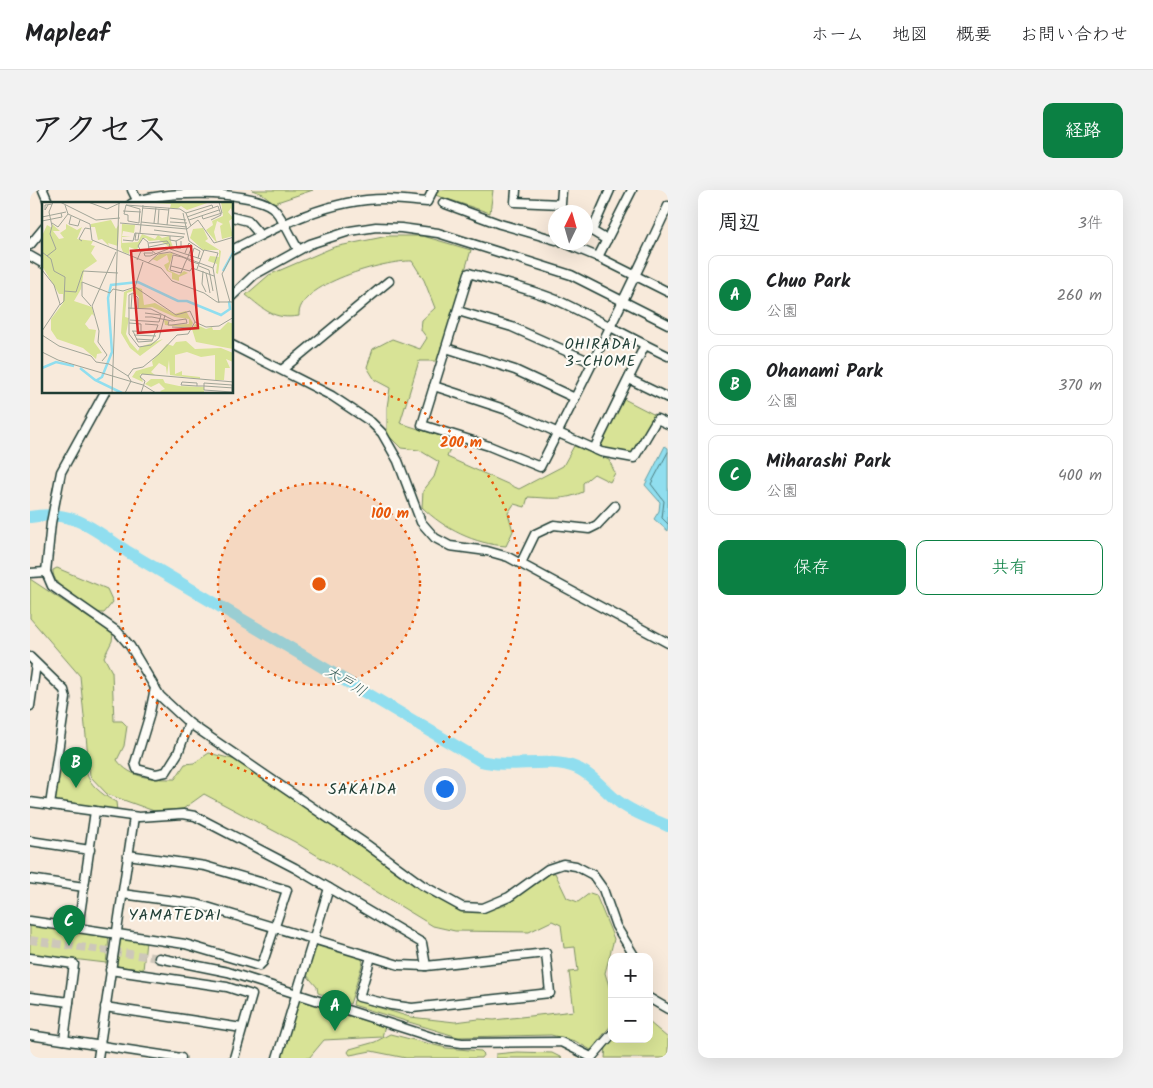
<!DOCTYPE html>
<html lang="ja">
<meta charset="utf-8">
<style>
body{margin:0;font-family:Kalam,"Klee One",sans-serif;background:#f2f2f2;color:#202124}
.controls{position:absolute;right:15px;bottom:15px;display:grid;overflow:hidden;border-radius:10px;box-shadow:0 5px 20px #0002}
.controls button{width:45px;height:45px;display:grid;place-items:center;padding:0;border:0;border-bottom:1px solid #e0e0e0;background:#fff;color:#202124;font:25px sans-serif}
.compass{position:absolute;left:518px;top:15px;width:45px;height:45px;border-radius:50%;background:#fff;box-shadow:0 5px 20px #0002;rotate:5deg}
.you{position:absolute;left:414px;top:598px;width:18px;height:18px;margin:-12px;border:4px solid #fff;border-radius:50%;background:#1a73e8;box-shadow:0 0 0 8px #1a73e833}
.badge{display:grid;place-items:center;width:32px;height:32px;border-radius:50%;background:#0b8043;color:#fff;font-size:16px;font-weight:700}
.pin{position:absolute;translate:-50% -41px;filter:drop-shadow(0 1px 2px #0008)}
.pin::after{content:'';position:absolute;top:26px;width:18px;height:15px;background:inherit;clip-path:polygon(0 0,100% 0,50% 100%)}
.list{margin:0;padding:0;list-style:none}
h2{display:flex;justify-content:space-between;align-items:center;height:65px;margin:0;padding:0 20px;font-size:21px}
h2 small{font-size:16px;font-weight:400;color:#757577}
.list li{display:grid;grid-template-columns:32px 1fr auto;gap:15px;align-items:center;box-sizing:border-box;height:80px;margin:0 10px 10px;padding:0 10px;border:1px solid #e0e0e0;border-radius:10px}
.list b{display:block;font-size:19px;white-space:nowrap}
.list p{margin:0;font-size:16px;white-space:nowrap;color:#757577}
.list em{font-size:16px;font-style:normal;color:#757577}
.actions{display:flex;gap:10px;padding:15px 20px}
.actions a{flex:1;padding:11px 0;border:1px solid #0b8043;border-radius:10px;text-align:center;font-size:18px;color:#0b8043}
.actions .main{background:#0b8043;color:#fff}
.map{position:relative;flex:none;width:638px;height:868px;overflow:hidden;border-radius:10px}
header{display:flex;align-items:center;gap:30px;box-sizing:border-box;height:70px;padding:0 25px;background:#fff;border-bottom:1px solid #e0e0e0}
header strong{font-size:24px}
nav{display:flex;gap:28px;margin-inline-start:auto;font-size:18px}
.intro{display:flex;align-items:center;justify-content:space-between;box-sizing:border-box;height:120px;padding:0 30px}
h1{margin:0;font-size:35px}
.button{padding:12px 22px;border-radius:10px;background:#0b8043;color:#fff;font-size:18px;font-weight:700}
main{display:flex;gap:30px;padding:0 30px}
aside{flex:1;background:#fff;border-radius:10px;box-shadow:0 5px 20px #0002}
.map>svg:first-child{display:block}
.green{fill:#d8e396;stroke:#7c9065}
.water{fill:#90deef;stroke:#639ea4}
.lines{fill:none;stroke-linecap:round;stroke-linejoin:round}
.shore{stroke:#4c7d7f;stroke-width:1}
.river{stroke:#90deef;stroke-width:12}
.minor-tunnel{stroke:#cdc7ba;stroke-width:8;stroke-dasharray:8 4;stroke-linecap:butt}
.minor-casing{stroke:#1f3d34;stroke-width:11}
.minor{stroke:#fdfcf7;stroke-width:8}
.ring{fill:none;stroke:#e8590c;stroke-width:2.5;stroke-dasharray:2.5 5}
.labels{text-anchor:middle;stroke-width:4;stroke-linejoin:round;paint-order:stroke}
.neighbourhood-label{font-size:15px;letter-spacing:1px;fill:#1f3d34;stroke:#fdfcf7}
.water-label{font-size:15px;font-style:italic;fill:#365d59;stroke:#fdfcf7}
.quarter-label{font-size:16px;letter-spacing:1px;fill:#1f3d34;stroke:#fdfcf7}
.inset-river{fill:none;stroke:#90deef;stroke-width:2.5}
.inset-road{fill:none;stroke:#a1a598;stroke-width:1}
.view{fill:#d62828;fill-opacity:0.15;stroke:#d62828;stroke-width:2.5}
.inset-edge{fill:none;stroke:#1f3d34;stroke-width:2.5}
.centre{fill:#e8590c;stroke:#fdfcf7;stroke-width:2.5}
.ring-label{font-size:15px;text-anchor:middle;font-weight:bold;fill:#e8590c;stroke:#fdfcf7;stroke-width:4;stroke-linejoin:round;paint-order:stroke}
</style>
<header>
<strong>Mapleaf</strong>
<nav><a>ホーム</a><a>地図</a><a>概要</a><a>お問い合わせ</a></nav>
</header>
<div class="intro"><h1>アクセス</h1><a class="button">経路</a></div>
<main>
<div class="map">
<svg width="638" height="868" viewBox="0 0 638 868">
<rect width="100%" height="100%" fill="#f8eadb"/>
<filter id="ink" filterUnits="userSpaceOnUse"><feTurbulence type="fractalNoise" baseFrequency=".02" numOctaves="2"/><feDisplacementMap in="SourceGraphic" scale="10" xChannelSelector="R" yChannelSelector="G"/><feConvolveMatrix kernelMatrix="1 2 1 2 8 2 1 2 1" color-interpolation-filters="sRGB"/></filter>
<g filter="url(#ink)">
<!-- green -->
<g class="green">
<polygon points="222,0 283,0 244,13 233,4"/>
<polygon points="407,0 463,0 460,23 405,5"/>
<path d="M358,46H393L441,60L408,171H389L370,233L423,250L417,267L489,299L533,276L544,256L579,270L585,283L580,292L564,284L553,293V302C533,311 520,308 498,307L495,317L484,314L478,323L483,341L476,356C445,354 414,339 392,317L393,301L404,287L409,272L389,260L371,258L357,244V217L360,198L345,190L337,177L343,159L362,149L390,159L397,148L391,140L392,130L405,118L394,90L382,71C356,70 266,94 269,126C243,130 235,120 216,105L239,85L304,57Z"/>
<polygon points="592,208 625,225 604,263 572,258 569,253"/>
<path d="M27,378L77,399L83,412L74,423C59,424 21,396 23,380Z"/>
<path d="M0,389L83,444L82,451L74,467L82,482L84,531H92L97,536L94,556L87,570C101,589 123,589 145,589L155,574L164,573L179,563L206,570L395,701L432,721H452L473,716L521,683H525L537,708L548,712L560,703L566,705L584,749L575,783L582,806V834L561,860L545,851L521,845L428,847L323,815L324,810L380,827L425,832L449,829L464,830L544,821L539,782L548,781L545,757L534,758L531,735L522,731L499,742L425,741L403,736L265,652L174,604L153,619L124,621L77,604L60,586L50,486L0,428Z"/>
<path d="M30,563L54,567C59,574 55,580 58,587C62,597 77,608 86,612L87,621L24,612Z"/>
<polygon points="0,734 76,746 79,749 76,773 0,764"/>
<polygon points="92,748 116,751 113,780 87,776 85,774 88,749"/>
<polygon points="287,754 331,767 333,772 320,814 288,803 287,797 275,783 283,758"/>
<polygon points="274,810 355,835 352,847 294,850 279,868 250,868 265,813"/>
<polygon points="619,832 638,848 638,868 575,868 576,856 583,849 619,849"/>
<polygon points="360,844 416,858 451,861 454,864 451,868 376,868 341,861 320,865 318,862 320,859 345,852"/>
<polygon points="487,862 522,863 532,868 466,868 466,864"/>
</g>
<!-- water -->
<polygon class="water" points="635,256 638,258 638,341 624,329 629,321 630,312 615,295"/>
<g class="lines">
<!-- shore -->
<polyline class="shore" points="638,262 621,294 634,311 632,328 638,334"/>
<!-- river -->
<path class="river" d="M0,327C45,319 62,339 98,362L451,571C482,579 518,566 547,578C565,586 574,601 589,612C603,623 622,629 638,636"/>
<!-- minor-tunnel -->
<polyline class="minor-tunnel" points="0,750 129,768"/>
<!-- minor casing -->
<g class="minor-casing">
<g id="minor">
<polyline points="13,0 19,14"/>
<polyline points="102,0 107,10"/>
<polyline points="486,0 485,12 531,14 532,0"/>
<polyline points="413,13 470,34 526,50"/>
<path d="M101,14C125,0 219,0 242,17C253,27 260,46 268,59"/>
<path d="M638,16C597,104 554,191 510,277L459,256L392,235L439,83C469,92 502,99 531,112C567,129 602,149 638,166"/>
<polyline points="202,27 218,31 230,45"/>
<polyline points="577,50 562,41 580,0"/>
<polyline points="532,52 568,67 638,102"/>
<polyline points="0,55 14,38"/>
<path d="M202,60C250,35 300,9 355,9C369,9 383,11 397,12L403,0"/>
<polyline points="0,66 14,74"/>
<polyline points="568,67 602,0"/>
<polyline points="202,106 224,85 280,54 320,41 346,37 371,38 408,43 541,85 638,134"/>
<polyline points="428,121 482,137 563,173"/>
<polyline points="202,155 302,206 341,232 352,243 368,271 391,332 405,348 420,356 457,361 478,367 638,453"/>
<polyline points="416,158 485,180 545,208"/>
<polyline points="253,179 359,91"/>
<polyline points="599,189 638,208"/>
<polyline points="404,196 477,220 571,262 604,268 627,229 638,234"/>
<polyline points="75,202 31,282 21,333 16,382 22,396 88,442 100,456 130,506 159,533 336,654 392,695 432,717 453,718 479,707 518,679 533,674 546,676 563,685 573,699 586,736 605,767"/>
<polyline points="564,259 615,155"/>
<polyline points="491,373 505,344 524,335 559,339 567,335 585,316"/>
<polyline points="0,383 16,382"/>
<polyline points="0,467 34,500 36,508 20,615"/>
<polyline points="125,498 119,527 105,573 107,579 126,584 136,582 148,563 159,533"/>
<polyline points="0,516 6,474"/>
<polyline points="0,612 109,627 153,624 165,626 265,678 392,753 396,776"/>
<polyline points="0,651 60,660"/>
<polyline points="0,689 54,697"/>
<polyline points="92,704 167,714 369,775 396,776 516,763 520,803 382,818 361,815 329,807 341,767"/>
<polyline points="0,731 155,754 229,776 233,772 257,700 175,676 98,665"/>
<polyline points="48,738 65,621"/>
<polyline points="0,768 44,774 34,850"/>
<polyline points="129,768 198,782 411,850 432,853 531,852 561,867"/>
<polyline points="80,780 197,797 222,805 204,868"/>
<polyline points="0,807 39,812"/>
<polyline points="619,808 638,819"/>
<polyline points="75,817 212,838"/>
<polyline points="0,845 151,868"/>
<polyline points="68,868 104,627"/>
<polyline points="247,868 299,698"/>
<polyline points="561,868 582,844"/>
</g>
</g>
<!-- minor -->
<use href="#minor" class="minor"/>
</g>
</g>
<!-- distance rings -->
<circle cx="289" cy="394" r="101" fill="#e8590c" fill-opacity=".12"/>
<g class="ring">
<circle cx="289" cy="394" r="101"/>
<circle cx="289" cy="394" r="201"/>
</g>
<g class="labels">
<!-- neighbourhood labels -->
<g class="neighbourhood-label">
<text x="571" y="159">OHIRADAI<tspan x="571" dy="17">3-CHOME</tspan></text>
</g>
<!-- water labels -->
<g class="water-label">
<text transform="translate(316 491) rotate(31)" y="5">大戸川</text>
</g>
<!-- quarter labels -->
<g class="quarter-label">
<text x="333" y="604">SAKAIDA</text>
<text x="145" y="730">YAMATEDAI</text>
</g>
</g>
<!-- overview -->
<g transform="translate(12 12)">
<rect width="191" height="191" fill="#f8eadb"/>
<path d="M168,0L145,8L139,4L135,7L128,6L129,2L114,1ZM179,0H191V13L189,6L186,10L191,16L187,19L191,34L180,37L178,24L181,22L175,19L172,30L175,41L164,28L171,23L170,19L181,14ZM69,18L74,27L77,22L76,44L66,41L67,44L60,37L56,38L53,25H49V22ZM10,22L18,29H11L17,37L22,36L18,31L24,27V22L35,28L40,25L35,37L51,39L49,43L53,44L49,51L55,59L42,68L39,87L32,99L50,105L52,114L50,112L43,122L47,127L54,128L52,140L60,151L55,152L54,157L41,146L15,137L9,128V117L21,101V92H17L0,64V34L5,23L10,26ZM80,22L93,23L92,31L81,29L80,34L89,35H80V41L96,40L100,32L113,37L116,33L120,36L127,34L132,48L117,38L107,39L104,36H100L95,48L87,45V52L81,50L79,45ZM161,26L166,37L163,39L179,49L176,72L174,71L175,62L166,59L168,54L177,55V48H161L148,36L151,27ZM131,51L126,68L137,73L142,69L146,71L137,75V79L130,77V71L125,69L122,63L127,60L125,53L115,59L110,57L118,52ZM94,85L100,87L102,103L113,101L132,112L144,109L151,121L149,126L123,123L122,118L126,119V123L147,122V117L133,115L110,105L96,107L97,95L91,89L85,91L83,115L87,116L84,132L88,140L96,149L98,145L121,137L98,154L88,146L79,131L82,90ZM186,120L192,122L191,147L154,140L150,127L153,122L164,127L170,125L171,128H178ZM144,139L153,147L179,146L191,151V160L184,157L188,166H183L182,178H173V153L159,155L145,150L133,153V172L140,169V173L158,175V177L128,173L127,158L125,173L124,165L117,161L109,170L113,173L98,172L101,180L90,175L94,169L111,164L110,159L125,142L131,144L134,140ZM109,177H121L123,181L137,184L162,185V190L120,191L118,189L123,187L117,181L109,185L103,182Z" fill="#d8e396"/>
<path class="inset-river" d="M181,69L192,49M0,166L14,160L32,164M38,166L53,178L80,191M55,178L60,175L70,150L66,96L69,83L96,80L136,99H145L179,113L188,107L187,99"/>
<path class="inset-road" d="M18,0L54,18L78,16M46,0L65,7L78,1M6,3L3,8V3H4L10,2M23,3L26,12L48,22L50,38L119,66L130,79L162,91L175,100H192M84,3L138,7L144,11L149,24M84,3L98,7L97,21L86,19V13L82,12ZM101,6L127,8M81,9L99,10M141,11L147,39L162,49M144,11L170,3L171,6M29,14L27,22L36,24L38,18M160,14L161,17L180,11L177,0M0,15L24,10M145,15L176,4L179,13L169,18M128,16L144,18M147,18L177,8M0,19L20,15L19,11M99,20L145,25M128,20L145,21M10,21L16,25L26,12M78,21L145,27L156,18L172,41L192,35M112,21L114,5M116,22L117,7M125,23L127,6M112,28L143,32M94,31L93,38H96L97,31M98,31L101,3M128,34V38L134,39L142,35M81,38L91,39L93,31L142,35M40,39L37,37L43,26L49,27M134,39L135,46H139V39M107,41L125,39L128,43L126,47L108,54H103L102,51H111M107,45L126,41M128,47L159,57M99,49L96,44L101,36L106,40L107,48M0,50L9,57L12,69L23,75L22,99L18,103M143,51L147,41L150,44L147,52L146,55L143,61L139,71L128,68L131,53L140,55L145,57L148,59L157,62M150,53L152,46L158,49L156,56M5,54L14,47L8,32L10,24L7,10L11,0M95,58L99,49L109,48L114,52M106,61L116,52L128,50L171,66M129,64L148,69L150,66L172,74M157,64L167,68L171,89M155,67L162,48L176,51L171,66L177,101M0,68L12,83L18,102L0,129M161,69L160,82L164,90M164,71L168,91M93,85L134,113L148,109L153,120L164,125L177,124L192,115M93,85L101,60M22,89L34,90L41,69L76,71M188,100L180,72L192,49M49,104L40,94V80L68,91L71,87L81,89L93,85M86,106L109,107L133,119M89,107L90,92M96,107V96L91,91L87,93V132L97,145L109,143L117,136L123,113M103,115H110L130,119L144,117L145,121L130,123H126L127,119M88,118L117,120L119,113L103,111M87,121L99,122V129M130,125L149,126M90,129L116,130M91,129L96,140L110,139L116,123L103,122M0,133L17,144L49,154L54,160L67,162L86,174L89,179L83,191M92,133L114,134M94,137L110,138M0,150L16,158L101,183L114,191M60,159L65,153L56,140L57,129L50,104L74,50M86,174L91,167L101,165L117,152L135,133L146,132L153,120M155,184V181L140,180L139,183L155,184H162L192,186M162,188V181L190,183V191M162,188L190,190M70,191L77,0M99,191L103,179L98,175L100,172L192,180"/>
<path class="view" d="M149,44L156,126L96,131L89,49Z"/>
<rect width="191" height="191" class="inset-edge"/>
</g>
<circle cx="289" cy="394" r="8" class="centre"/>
<g class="ring-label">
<text x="431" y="257">200 m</text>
<text x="360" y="328">100 m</text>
</g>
</svg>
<div class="controls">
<button>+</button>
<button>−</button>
</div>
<svg class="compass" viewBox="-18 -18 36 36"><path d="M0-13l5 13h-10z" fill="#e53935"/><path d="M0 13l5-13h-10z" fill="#757577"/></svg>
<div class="you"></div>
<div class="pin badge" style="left:305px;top:841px">A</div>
<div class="pin badge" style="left:46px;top:598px">B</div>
<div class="pin badge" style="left:39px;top:756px">C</div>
</div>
<aside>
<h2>周辺<small>3件</small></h2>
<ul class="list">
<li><span class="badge">A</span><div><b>Chuo Park</b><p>公園</p></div><em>260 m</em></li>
<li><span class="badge">B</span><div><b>Ohanami Park</b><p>公園</p></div><em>370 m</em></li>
<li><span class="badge">C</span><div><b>Miharashi Park</b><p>公園</p></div><em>400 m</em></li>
</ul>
<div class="actions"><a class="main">保存</a><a>共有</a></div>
</aside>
</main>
